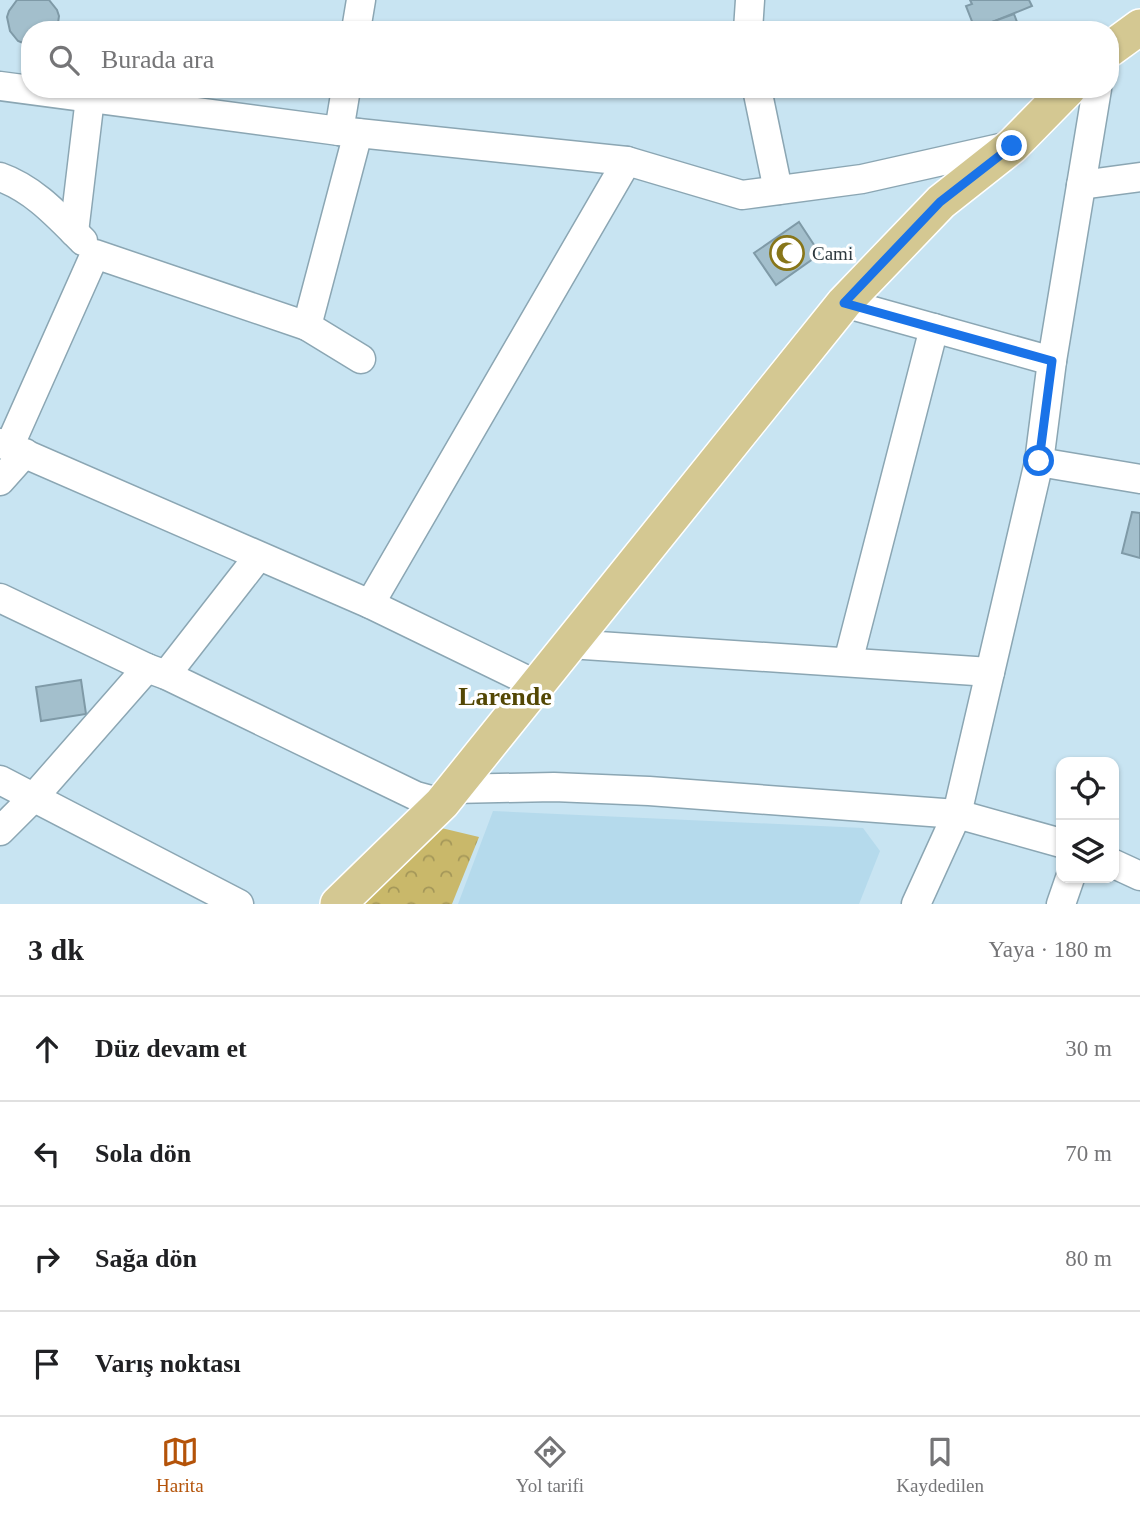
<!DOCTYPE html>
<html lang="tr">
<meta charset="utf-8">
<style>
body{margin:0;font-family:"Times New Roman",serif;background:#f2f2f2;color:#202124}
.controls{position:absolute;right:21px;bottom:21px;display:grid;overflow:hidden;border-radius:14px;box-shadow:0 2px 5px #0004}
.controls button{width:63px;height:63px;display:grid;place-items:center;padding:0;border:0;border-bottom:2px solid #e0e0e0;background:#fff;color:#202124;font:35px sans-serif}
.stop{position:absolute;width:21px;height:21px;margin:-16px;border:5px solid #1a73e8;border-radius:50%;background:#fff}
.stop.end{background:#1a73e8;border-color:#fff;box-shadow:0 2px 7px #0008}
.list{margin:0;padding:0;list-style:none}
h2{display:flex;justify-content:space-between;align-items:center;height:91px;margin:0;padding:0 28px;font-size:30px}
h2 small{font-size:23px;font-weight:400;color:#757577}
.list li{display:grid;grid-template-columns:46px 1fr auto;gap:21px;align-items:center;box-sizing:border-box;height:105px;padding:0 28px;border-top:2px solid #e0e0e0}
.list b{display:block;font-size:26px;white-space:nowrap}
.list em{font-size:23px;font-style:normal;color:#757577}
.icon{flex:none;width:38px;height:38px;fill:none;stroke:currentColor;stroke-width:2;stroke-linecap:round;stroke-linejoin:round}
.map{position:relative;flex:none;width:1140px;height:904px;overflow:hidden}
.search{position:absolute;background:#fff;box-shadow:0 2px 5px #0004;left:21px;right:21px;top:21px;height:77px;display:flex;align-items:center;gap:18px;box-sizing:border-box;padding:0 24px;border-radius:28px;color:#757577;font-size:26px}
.sheet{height:511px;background:#fff}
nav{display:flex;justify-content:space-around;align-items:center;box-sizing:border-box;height:98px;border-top:2px solid #e0e0e0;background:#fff;font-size:19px;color:#757577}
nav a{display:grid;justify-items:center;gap:4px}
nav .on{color:#b45309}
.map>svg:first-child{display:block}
.built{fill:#b5daec}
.park{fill:url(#park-crowns)}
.building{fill:#a3bfcc;stroke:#7f9aa7;stroke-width:2}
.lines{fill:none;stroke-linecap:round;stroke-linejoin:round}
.minor-casing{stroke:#8ba6b3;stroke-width:31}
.major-casing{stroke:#fff;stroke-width:38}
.minor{stroke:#fff;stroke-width:28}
.major{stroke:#d4c892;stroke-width:35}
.route{stroke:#1a73e8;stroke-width:9}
.labels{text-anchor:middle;stroke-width:7;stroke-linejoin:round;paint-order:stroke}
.poi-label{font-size:19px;fill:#2e393f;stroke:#fff;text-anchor:start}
.district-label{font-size:26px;font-weight:bold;fill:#534704;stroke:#fff}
</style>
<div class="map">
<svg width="1140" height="904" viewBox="0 0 1140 904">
<defs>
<pattern id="park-crowns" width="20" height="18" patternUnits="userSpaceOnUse" patternTransform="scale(1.75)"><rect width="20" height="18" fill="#c9b86a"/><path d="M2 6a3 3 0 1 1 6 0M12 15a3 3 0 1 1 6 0" fill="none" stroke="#a49759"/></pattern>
</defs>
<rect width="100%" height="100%" fill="#c8e4f2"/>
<!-- built -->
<polygon class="built" points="493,811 863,828 880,851 859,904 458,904"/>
<!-- park -->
<polygon class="park" points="433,826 479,837 452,904 358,904"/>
<!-- building -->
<g class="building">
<polygon points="17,0 49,0 57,10 59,16 57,30 30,30 30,46 18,41 10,31 7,17 9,11"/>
<polygon points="970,0 1029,0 1032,6 975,29 966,6 972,4"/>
<polygon points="1014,14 1020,30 988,30 986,24"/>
<polygon points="799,222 820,254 776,285 754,253"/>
<polygon points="1132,512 1140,513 1140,558 1122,553"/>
<polygon points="81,680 86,714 41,721 36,687"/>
</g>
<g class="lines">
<!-- minor casing -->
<g class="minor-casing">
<g id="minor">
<polyline points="356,30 361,0"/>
<polyline points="748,30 750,0"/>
<polyline points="0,86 339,131 627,161 742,195 862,179 1009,146"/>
<polyline points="757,89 778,190"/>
<polyline points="339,131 346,89"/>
<path d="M0,177C34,189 58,216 83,241"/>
<polyline points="1081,185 1140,177"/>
<polyline points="74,232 90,98"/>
<polyline points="844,303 1052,361"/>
<polyline points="307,326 361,359"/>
<polyline points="0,443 370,604 537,685"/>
<polyline points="9,447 95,254 307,326 358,133"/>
<polyline points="1039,462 1140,479"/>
<polyline points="0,481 25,453"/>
<polyline points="0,598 147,668 166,675 416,796 442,803"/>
<polyline points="370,604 627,161"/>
<polyline points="569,644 990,672"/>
<polyline points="848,662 934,328"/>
<polyline points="166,675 258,557"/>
<polyline points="0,780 239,904"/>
<polyline points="453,789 554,787 649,791 957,814 1061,843"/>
<polyline points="0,831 33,798 147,668"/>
<polyline points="1114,864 1140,876"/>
<polyline points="916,904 957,814 1039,462 1052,361 1097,89"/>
<polyline points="1061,904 1070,878"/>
</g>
</g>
<!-- major casing -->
<g class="major-casing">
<g id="major">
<polyline points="1110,49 1140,27"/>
<polyline points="338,904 442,803 844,303 941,202 1012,146 1068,89"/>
</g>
</g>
<!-- minor -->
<use href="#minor" class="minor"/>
<!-- major -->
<use href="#major" class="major"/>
</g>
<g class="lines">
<!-- route -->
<polyline class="route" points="1012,146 940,202 844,303 1052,361 1039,461"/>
</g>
<!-- icons -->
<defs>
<g id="mosque-ring" transform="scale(1.75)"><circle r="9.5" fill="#fff" stroke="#887619" stroke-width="1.5"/><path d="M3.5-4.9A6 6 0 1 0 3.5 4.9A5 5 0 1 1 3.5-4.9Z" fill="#887619"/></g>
</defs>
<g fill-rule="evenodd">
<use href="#mosque-ring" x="787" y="253"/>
</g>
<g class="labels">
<!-- poi labels -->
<g class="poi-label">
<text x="812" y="260">Cami</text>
</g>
<!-- district labels -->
<g class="district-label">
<text x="505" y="705">Larende</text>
</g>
</g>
</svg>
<div class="controls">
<button><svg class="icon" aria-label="locate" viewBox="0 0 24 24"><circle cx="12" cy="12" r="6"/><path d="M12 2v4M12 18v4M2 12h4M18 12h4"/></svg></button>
<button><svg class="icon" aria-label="layers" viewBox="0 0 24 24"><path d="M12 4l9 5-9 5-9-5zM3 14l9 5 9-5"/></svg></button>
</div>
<div class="stop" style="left:1039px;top:461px"></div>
<div class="stop end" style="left:1012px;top:146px"></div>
<div class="search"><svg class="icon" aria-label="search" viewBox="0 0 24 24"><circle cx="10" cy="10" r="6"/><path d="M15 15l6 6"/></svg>Burada ara</div>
</div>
<section class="sheet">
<h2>3 dk<small>Yaya · 180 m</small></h2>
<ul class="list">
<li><svg class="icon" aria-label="ahead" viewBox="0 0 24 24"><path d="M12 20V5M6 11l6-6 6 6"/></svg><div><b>Düz devam et</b></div><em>30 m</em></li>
<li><svg class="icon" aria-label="left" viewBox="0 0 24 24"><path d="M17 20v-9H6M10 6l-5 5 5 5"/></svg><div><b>Sola dön</b></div><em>70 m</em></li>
<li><svg class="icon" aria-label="right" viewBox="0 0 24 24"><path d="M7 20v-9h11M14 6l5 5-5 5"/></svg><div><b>Sağa dön</b></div><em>80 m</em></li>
<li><svg class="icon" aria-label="arrive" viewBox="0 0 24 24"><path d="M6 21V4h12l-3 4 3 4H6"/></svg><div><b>Varış noktası</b></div></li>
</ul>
</section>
<nav>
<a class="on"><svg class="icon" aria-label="map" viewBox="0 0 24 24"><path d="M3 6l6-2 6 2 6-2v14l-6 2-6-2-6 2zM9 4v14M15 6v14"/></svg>Harita</a>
<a><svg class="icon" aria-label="directions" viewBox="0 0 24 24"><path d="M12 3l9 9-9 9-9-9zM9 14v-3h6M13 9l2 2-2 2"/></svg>Yol tarifi</a>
<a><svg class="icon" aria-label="saved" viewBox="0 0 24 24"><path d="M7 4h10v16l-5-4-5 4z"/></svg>Kaydedilen</a>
</nav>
